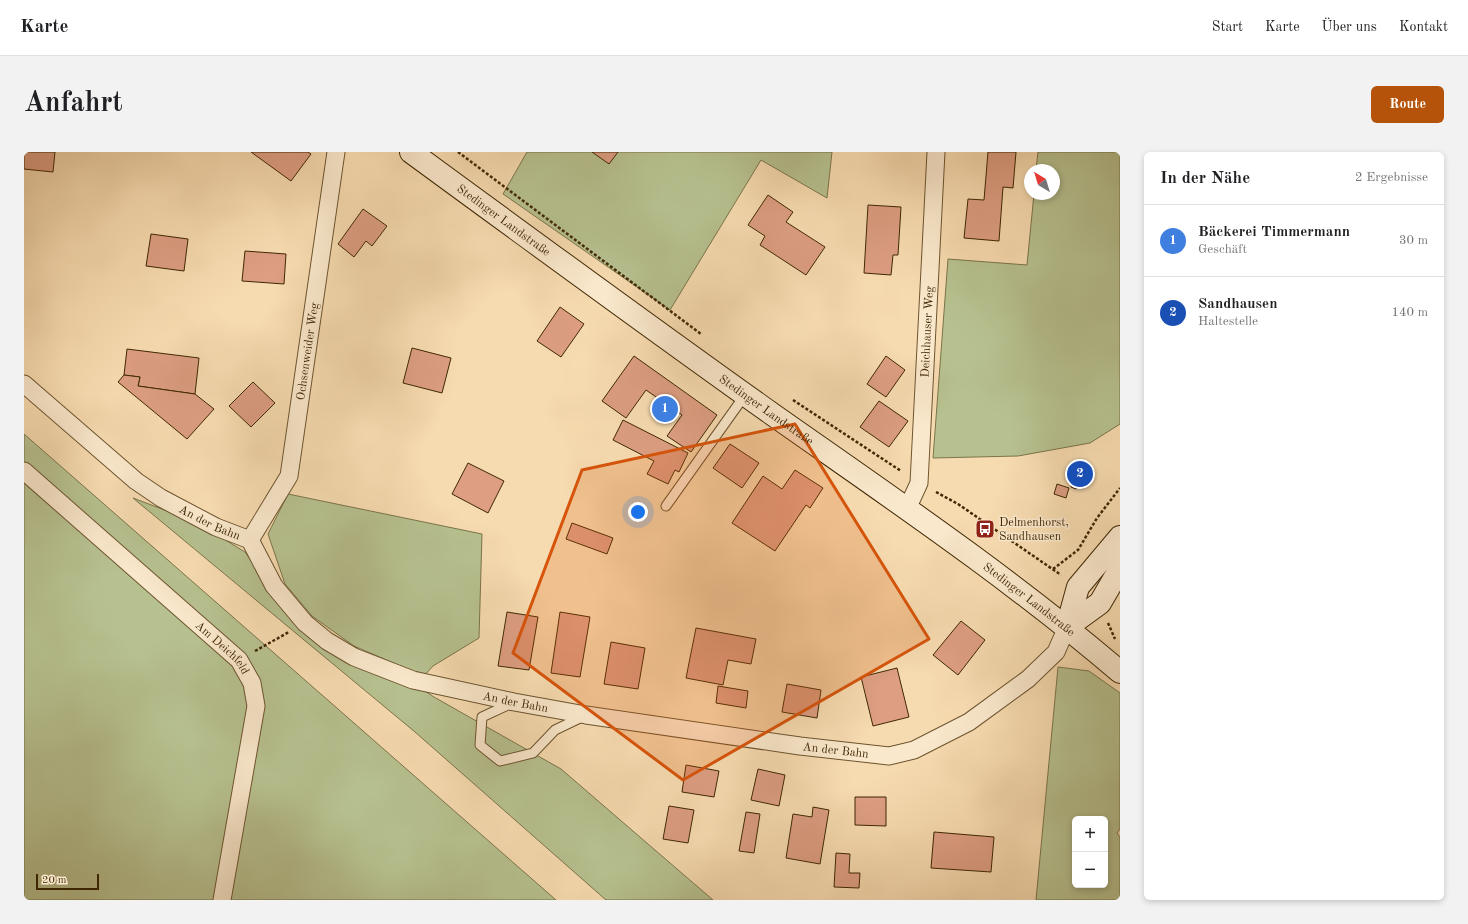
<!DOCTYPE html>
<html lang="de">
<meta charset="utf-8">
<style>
body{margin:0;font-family:"Old Standard TT",serif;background:#f2f2f2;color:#202124}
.controls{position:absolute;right:12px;bottom:12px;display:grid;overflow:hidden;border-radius:6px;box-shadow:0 2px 6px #0003}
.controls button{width:36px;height:36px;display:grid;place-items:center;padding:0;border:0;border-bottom:1px solid #e0e0e0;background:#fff;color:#202124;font:20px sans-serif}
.compass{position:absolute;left:1000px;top:12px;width:36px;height:36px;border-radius:50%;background:#fff;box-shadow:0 2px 6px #0003;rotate:322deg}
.scale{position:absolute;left:12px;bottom:10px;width:63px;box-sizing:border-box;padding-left:4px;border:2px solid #3f2704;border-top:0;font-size:11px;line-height:14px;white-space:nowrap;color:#3f2704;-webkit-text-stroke:3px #fae8cc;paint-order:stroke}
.you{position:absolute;left:614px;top:360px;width:14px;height:14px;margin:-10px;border:3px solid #fff;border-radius:50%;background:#1a73e8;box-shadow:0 0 0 6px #1a73e833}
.badge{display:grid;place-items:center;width:26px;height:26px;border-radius:50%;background:#b45309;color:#fff;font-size:13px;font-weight:700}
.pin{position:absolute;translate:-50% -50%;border:2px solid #fff;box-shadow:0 1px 4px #0006}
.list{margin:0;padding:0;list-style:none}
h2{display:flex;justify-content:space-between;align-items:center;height:52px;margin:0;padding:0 16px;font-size:17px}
h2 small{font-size:13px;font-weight:400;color:#757577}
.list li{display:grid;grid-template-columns:26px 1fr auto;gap:12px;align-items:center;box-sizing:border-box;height:72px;padding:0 16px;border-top:1px solid #e0e0e0}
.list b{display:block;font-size:15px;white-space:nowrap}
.list p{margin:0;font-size:13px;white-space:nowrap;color:#757577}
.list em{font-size:13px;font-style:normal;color:#757577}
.map{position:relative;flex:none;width:1096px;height:748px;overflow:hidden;border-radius:6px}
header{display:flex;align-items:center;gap:24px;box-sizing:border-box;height:56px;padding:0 20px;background:#fff;border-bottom:1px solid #e0e0e0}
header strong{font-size:19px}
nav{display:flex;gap:22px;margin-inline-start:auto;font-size:14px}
.intro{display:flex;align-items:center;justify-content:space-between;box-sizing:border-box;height:96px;padding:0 24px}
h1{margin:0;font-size:28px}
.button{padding:10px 18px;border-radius:6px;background:#b45309;color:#fff;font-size:14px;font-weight:700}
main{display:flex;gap:24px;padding:0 24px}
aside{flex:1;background:#fff;border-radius:6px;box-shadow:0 2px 6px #0003}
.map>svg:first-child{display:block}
.green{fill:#b7c190;stroke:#7b744a;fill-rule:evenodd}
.building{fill:#dd9e82;stroke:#3f2704}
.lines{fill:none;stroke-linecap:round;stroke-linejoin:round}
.lane-casing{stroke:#6d542f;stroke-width:11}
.street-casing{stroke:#6d542f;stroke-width:19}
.secondary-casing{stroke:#3f2704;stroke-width:24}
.path{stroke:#3f2704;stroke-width:2.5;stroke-dasharray:3 2;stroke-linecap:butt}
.lane{stroke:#fae8cc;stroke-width:9}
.street{stroke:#fae8cc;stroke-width:17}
.secondary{stroke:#fae8cc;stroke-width:22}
.marked{fill:#d7540b;fill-opacity:0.2;stroke:#d7540b;stroke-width:3;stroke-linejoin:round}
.labels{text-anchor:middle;stroke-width:3;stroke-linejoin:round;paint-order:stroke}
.street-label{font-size:12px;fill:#3f2704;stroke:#fae8cc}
.poi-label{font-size:12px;fill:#3f2704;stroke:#fae8cc;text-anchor:start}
</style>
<header>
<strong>Karte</strong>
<nav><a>Start</a><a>Karte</a><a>Über uns</a><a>Kontakt</a></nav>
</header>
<div class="intro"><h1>Anfahrt</h1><a class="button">Route</a></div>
<main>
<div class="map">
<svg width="1096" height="748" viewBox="0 0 1096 748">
<rect width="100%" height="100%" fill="#f7dbb0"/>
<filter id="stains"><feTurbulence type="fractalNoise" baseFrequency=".005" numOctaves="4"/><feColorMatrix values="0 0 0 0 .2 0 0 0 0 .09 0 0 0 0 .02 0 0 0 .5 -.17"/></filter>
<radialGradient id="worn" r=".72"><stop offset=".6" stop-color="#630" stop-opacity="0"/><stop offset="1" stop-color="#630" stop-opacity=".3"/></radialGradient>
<!-- green -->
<g class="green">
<polygon points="503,0 808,0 803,46 737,8 646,158 479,42"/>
<polygon points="1014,0 1096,0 1096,272 1066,291 994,304 909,306 924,107 1003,113 1010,42 1030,42 1030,18 1012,18"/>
<polygon points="0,282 532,748 0,748"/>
<polygon points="264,342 458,382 455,486 409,514 400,524 330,494 288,464 261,432 244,382"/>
<polygon points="109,346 172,370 221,400 268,468 392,533 410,545 537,617 689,748 582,748 391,580"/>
<path d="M1034,515L1065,519L1096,541V677L1093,681L1096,685V746L1094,748H1012ZM1051,667H1081V733H1051Z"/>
</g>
<!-- building -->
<g class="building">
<polygon points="0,0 31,0 29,20 0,17"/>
<polygon points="227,0 284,0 287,2 267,29"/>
<polygon points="568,0 594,0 585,12"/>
<polygon points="964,0 992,0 989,36 979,35 975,89 940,86 944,47 960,48"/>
<polygon points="744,43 769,60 762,70 801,95 782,123 736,93 741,84 724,73"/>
<polygon points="844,53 877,55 874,103 869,103 867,123 840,121"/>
<polygon points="339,57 363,74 348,94 342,89 330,105 314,92"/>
<polygon points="127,82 164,87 160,119 122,114"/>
<polygon points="221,99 262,102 260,132 218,129"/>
<polygon points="536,155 560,172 537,205 513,189"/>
<polygon points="388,196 427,206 418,241 379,231"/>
<polygon points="103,197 175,206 171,242 114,234 116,225 100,223"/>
<polygon points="610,204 693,263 667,300 643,284 658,263 622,238 602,266 578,249"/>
<polygon points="862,204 881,218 862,245 843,232"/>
<polygon points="100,223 116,225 114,234 171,242 190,257 163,287 94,230"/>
<polygon points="229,230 251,251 227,275 205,254"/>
<polygon points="855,249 884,269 865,295 836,275"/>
<polygon points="599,268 664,301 655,320 651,318 644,332 623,322 630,309 589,288"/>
<polygon points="706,292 735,311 718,336 689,316"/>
<polygon points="444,311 480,329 464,361 428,342"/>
<polygon points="771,318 799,336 786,356 782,353 751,399 708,371 739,324 758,337"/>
<polygon points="1050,325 1055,326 1052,337 1047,335"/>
<polygon points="1033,332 1045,336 1042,346 1030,342"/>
<polygon points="548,371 589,386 583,402 542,387"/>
<polygon points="483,460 514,465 505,518 474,514"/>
<polygon points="536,460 566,465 556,525 527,521"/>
<polygon points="937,469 961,488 934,523 909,503"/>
<polygon points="672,476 732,487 727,512 704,508 699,533 662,526"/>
<polygon points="587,490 621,496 614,537 580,532"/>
<polygon points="873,516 885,565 849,574 837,525"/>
<polygon points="763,532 797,538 793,566 758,560"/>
<polygon points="694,534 724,539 722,556 692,551"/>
<polygon points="662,613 695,619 690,645 658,640"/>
<polygon points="734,617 761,623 755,654 727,648"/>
<polygon points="831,645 862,645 862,674 831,673"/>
<polygon points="645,654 670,658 664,691 639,687"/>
<polygon points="789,655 805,658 796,712 762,706 769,662 788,665"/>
<polygon points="722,660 736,662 730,701 715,699"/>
<polygon points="910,680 970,685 967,720 907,716"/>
<polygon points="812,701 826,702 825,721 836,721 835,736 810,735"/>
</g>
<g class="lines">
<!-- lane casing -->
<g class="lane-casing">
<g id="lane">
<polyline points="642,354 721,243"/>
<polyline points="488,551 458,565 456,593 476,609 509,601 531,578 560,564"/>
</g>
</g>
<!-- street casing -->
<g class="street-casing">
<g id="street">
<path id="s1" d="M0,232L112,329L137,346L192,375L226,388L250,434L281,471L303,489L330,505L389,528L490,550L562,563L776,594L865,604L890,598L945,570L1004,527L1032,500L1043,475"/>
<path id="s2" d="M0,319L215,508L228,531L232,554L198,748"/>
<path id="s3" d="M883,357L895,331L912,0"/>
<path id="s4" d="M226,388L265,324L312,0"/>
</g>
</g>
<!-- secondary casing -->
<g class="secondary-casing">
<g id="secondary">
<path id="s5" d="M387,0C507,88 627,176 748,262C866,345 986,426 1096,520"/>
<polyline points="1043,475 1054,435 1096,385"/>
<polyline points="1043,475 1076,451 1094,420 1096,403"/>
</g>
</g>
<!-- path -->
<g class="path">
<polyline points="434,0 677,182"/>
<polyline points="769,248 877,319"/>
<polyline points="912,340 934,352 1037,423"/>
<polyline points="1029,417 1054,398 1073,366 1096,336"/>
<polyline points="1084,471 1091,487"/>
<polyline points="231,499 265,480"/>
</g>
<!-- lane -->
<use href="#lane" class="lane"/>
<!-- street -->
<use href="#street" class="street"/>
<!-- secondary -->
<use href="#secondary" class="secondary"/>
</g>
<!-- marked area -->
<path class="marked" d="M771,272L905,487L659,628L489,501L558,318Z"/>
<!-- icons -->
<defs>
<g id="bus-square" transform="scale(1)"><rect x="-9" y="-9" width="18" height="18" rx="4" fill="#8f2418" stroke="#fae8cc"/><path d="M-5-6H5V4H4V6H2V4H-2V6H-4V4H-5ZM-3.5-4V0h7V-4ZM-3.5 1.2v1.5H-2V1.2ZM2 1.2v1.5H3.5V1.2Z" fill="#fff"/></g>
</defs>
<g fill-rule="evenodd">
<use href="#bus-square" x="961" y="377"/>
</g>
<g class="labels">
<!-- street labels -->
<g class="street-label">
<text dy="4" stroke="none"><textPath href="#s5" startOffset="115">Stedinger Landstraße</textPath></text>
<text dy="4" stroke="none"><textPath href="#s3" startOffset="180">Deichhauser Weg</textPath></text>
<text dy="4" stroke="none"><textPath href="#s4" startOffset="201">Ochsenweider Weg</textPath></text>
<text dy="4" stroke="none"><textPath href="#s5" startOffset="439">Stedinger Landstraße</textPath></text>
<text dy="4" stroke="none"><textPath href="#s1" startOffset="233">An der Bahn</textPath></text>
<text dy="4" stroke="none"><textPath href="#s5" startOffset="763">Stedinger Landstraße</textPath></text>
<text dy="4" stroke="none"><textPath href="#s2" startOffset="266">Am Deichfeld</textPath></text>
<text dy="4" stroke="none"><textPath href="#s1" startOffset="605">An der Bahn</textPath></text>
<text dy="4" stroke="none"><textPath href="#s1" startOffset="929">An der Bahn</textPath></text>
</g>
<!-- poi labels -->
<g class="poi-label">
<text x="975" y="374">Delmenhorst,<tspan x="975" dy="14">Sandhausen</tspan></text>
</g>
</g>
<rect width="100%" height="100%" filter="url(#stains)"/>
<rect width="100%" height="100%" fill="url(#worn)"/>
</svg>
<div class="controls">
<button>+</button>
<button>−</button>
</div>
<svg class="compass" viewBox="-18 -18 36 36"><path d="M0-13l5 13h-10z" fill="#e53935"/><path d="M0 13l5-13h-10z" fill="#757577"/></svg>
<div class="scale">20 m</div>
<div class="you"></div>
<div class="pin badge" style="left:641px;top:257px;background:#3f7fe0">1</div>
<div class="pin badge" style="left:1056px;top:322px;background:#1a4fb4">2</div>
</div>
<aside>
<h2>In der Nähe<small>2 Ergebnisse</small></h2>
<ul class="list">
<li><span class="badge" style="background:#3f7fe0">1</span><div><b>Bäckerei Timmermann</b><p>Geschäft</p></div><em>30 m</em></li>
<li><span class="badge" style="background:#1a4fb4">2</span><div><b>Sandhausen</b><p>Haltestelle</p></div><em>140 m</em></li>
</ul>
</aside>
</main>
